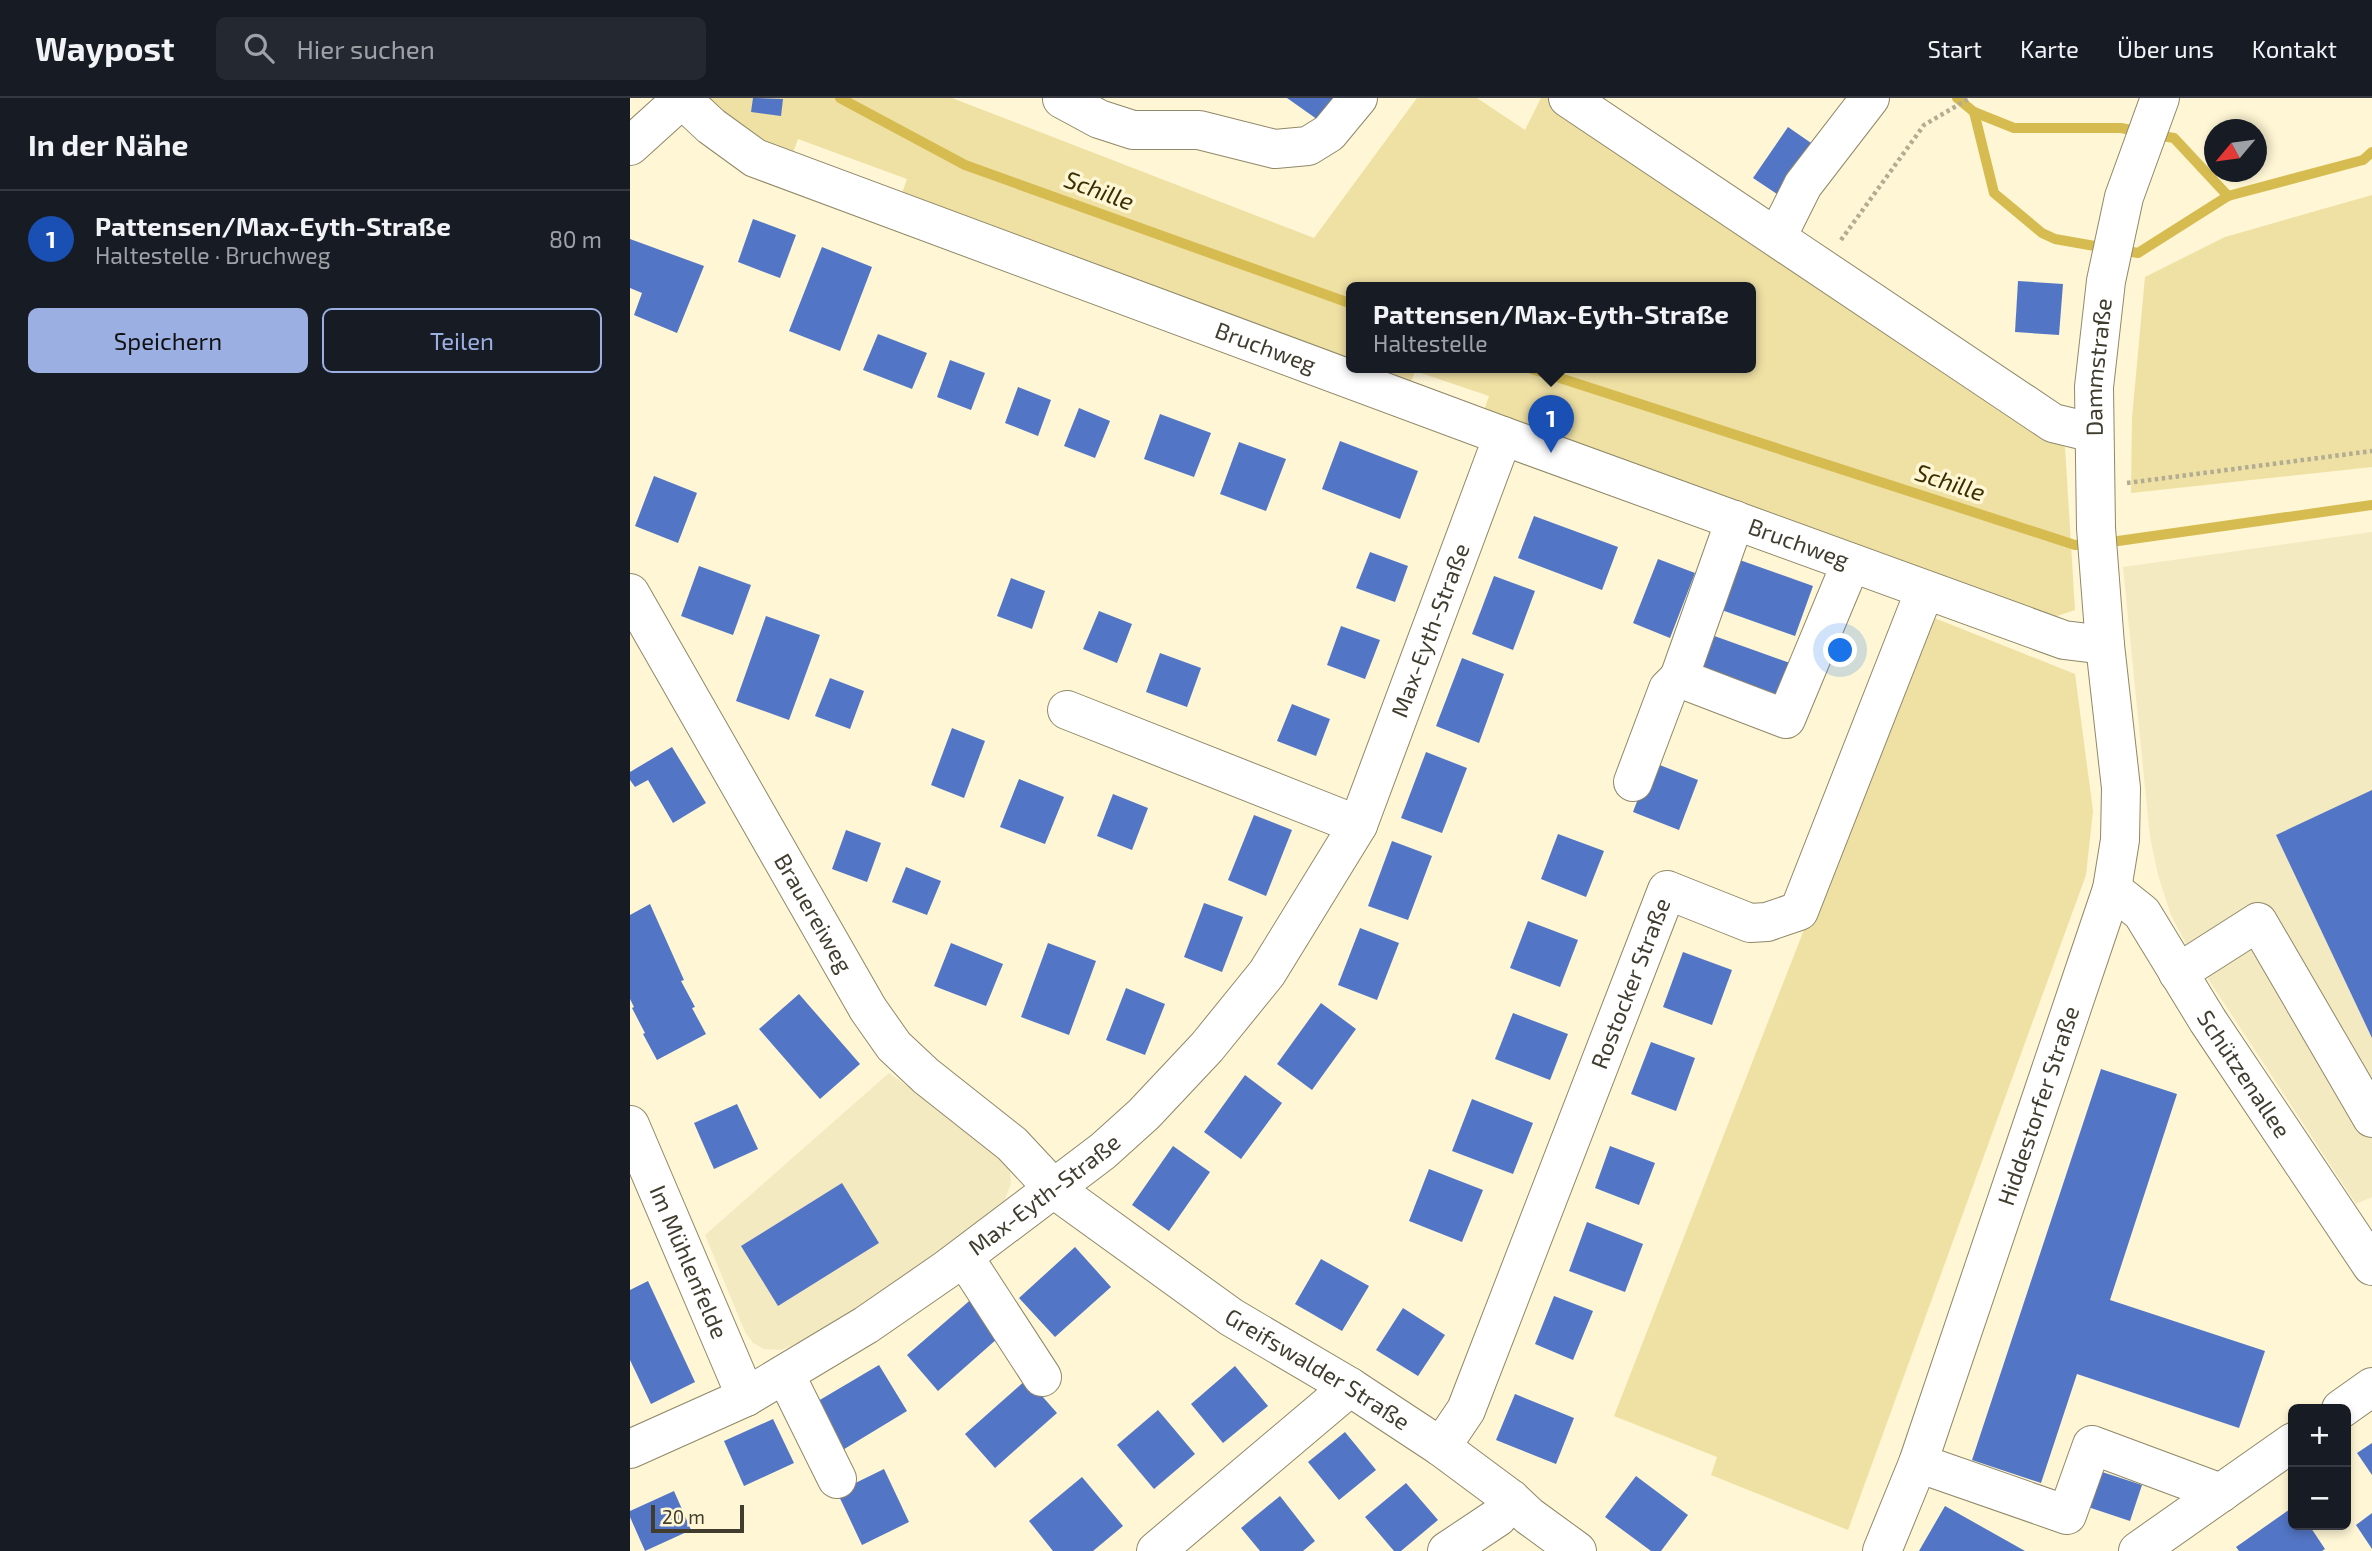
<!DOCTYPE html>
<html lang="de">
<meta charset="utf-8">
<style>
body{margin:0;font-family:"Exo 2",sans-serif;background:#242831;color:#f1f3f6}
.controls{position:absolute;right:21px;bottom:21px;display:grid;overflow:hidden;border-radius:10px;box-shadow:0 4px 10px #0003}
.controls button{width:63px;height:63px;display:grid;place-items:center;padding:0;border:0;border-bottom:2px solid #363941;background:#171b24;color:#f1f3f6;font:35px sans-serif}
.compass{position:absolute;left:1574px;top:21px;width:63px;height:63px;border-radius:50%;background:#171b24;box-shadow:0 4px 10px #0003;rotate:241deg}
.scale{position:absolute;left:21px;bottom:18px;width:93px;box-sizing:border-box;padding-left:7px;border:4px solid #403d2f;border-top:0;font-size:19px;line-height:24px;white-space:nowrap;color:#403d2f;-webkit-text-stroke:5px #fef6d4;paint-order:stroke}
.you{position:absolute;left:1211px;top:553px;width:24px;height:24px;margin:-18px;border:5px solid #fff;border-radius:50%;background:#1a73e8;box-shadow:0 0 0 10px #1a73e833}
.badge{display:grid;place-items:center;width:46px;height:46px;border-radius:50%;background:#9bafe3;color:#fff;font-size:23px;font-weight:700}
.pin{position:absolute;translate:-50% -58px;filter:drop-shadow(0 2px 4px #0008)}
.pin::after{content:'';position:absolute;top:37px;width:24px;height:21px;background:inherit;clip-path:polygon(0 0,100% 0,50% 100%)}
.popup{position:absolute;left:716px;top:184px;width:410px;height:91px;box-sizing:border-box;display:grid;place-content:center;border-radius:10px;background:#171b24;filter:drop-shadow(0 2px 5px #0005);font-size:23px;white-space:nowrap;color:#9ea1a6}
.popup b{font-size:26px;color:#f1f3f6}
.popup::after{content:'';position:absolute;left:50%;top:100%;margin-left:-14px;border:14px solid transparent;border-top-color:#171b24}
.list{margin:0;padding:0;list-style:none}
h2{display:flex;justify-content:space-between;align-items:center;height:91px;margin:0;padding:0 28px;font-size:30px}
h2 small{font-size:23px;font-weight:400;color:#9ea1a6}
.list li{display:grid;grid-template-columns:46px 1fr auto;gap:21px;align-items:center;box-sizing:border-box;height:98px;padding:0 28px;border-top:2px solid #363941}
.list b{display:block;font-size:26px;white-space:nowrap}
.list p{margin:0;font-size:23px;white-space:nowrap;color:#9ea1a6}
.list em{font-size:23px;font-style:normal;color:#9ea1a6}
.actions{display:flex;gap:14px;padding:21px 28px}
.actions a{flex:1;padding:16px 0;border:2px solid #9bafe3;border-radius:10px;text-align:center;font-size:24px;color:#9bafe3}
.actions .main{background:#9bafe3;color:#111}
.icon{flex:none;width:38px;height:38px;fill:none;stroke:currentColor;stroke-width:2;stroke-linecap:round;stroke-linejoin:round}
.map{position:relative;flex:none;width:1742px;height:1453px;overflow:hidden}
header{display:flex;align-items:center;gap:42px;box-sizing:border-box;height:98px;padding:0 35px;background:#171b24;border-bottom:2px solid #363941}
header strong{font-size:33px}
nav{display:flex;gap:38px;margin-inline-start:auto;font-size:24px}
.search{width:490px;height:63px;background:#242831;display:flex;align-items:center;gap:18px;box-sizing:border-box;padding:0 24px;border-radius:10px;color:#9ea1a6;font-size:26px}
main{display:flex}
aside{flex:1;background:#171b24}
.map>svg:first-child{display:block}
.built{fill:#f4eac2}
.green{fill:#efe0a4;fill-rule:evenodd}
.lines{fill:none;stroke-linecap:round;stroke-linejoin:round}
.stream{stroke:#d6bc50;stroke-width:10}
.building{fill:#5375c5}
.minor-casing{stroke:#8f8869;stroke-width:40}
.path{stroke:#b2ac92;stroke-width:4.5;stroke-dasharray:3.5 3.5;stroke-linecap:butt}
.minor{stroke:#fff;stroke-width:38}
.labels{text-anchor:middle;stroke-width:7;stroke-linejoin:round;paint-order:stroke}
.street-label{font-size:23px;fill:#403d2f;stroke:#fef6d4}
.water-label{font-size:24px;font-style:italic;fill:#3a2f00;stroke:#fef6d4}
</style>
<header>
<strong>Waypost</strong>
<div class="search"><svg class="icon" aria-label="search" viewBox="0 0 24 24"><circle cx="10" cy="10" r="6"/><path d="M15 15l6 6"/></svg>Hier suchen</div>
<nav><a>Start</a><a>Karte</a><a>Über uns</a><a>Kontakt</a></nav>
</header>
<main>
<aside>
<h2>In der Nähe<small></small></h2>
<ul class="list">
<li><span class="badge" style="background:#1a4fb4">1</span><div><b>Pattensen/Max-Eyth-Straße</b><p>Haltestelle · Bruchweg</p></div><em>80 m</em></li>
</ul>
<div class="actions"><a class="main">Speichern</a><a>Teilen</a></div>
</aside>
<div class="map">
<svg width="1742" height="1453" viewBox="0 0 1742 1453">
<rect width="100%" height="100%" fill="#fef6d4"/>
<!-- built -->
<g class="built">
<polygon points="1742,434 1742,1099 1726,1106 1559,852 1541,817 1528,777 1520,739 1493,469"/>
<polygon points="259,975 364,1050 380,1073 381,1085 373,1107 278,1178 182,1239 151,1252 134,1251 123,1245 115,1234 75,1137"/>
</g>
<!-- green -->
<g class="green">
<path d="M74,0H322L684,140L787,0H847L895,32L911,0H918L1435,349L1445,512L1424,519L852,318L859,298L785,273L778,292L269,104L277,81L168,41L160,63ZM722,189H1120V269H722Z"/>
<polygon points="1742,97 1742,369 1501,395 1502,320 1515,179 1595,139"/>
<polygon points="1297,517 1445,576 1463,713 1456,777 1218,1432 1081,1377 1087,1359 984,1318"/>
</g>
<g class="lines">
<!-- stream -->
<g class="stream">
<polyline points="210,0 335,67 722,206"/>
<polyline points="1327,0 1344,14 1364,95 1412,135 1425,141 1476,150"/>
<polyline points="1344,14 1384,30 1491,30 1511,34"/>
<polyline points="1526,37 1544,40 1598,98"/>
<polyline points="1491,152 1508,155 1598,98 1733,62 1742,54"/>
<polyline points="896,269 1445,447 1459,446"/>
<polyline points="1474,445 1742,407"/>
</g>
</g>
<!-- building -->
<g class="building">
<polygon points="123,0 153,1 151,18 121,14"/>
<polygon points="657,0 707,0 691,24"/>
<polygon points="1158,29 1184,47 1150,98 1123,80"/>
<polygon points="123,121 166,137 150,180 108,164"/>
<polygon points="0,141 74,168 47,235 4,217 12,195 0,190"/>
<polygon points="192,149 242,169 210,253 159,233"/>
<polygon points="1388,183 1433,186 1429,237 1385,234"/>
<polygon points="248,236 297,255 282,291 233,272"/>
<polygon points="320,262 355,275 341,312 307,299"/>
<polygon points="388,289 421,302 408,338 375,325"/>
<polygon points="449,310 480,323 465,360 434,348"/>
<polygon points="530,316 581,335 564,379 514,361"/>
<polygon points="905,323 926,330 923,337 902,330"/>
<polygon points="710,343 788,373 770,421 692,391"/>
<polygon points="609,344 656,361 636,413 590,396"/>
<polygon points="24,378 67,395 48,445 5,428"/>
<polygon points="904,418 988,449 972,492 888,460"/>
<polygon points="740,454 778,468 765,504 726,490"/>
<polygon points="1104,460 1183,488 1165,538 1086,510"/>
<polygon points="1028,461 1065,475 1040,540 1003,525"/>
<polygon points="69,468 121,487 103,537 51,518"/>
<polygon points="864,478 905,493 883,552 842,536"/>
<polygon points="381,480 415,493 402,531 367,518"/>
<polygon points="469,513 502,526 487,565 453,551"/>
<polygon points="136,518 190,537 159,622 106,603"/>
<polygon points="711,528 750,542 735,581 697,567"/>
<polygon points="1076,535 1160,565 1149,597 1065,567"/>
<polygon points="530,555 571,570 557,609 516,594"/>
<polygon points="832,560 874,576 849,645 806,628"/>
<polygon points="200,580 234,593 220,631 185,618"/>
<polygon points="662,606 700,621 686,658 647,643"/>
<polygon points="322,630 355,643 334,700 301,687"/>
<polygon points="42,649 76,705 43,725 18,682 5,689 0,682 0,674"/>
<polygon points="796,654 837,670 812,735 771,720"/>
<polygon points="1022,664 1068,682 1049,732 1003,714"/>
<polygon points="389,681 434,699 415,746 370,729"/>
<polygon points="1742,692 1742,940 1646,737"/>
<polygon points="483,696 518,710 502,752 467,738"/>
<polygon points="624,717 662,732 636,798 598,782"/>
<polygon points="216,732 251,745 237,784 202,771"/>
<polygon points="928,736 974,753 956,799 911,781"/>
<polygon points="762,743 802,758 778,822 738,808"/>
<polygon points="276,769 311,783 297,817 262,804"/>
<polygon points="574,805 613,819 592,874 554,859"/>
<polygon points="20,806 54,882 51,883 65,909 62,910 76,936 27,962 13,936 15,935 2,910 4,909 0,901 0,817"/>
<polygon points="898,823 948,842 930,889 880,870"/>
<polygon points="730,830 769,845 747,902 708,887"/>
<polygon points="321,845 373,866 356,908 304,888"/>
<polygon points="418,845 466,863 439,937 391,919"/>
<polygon points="1053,854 1102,872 1082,927 1033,909"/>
<polygon points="496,890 535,906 515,957 476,942"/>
<polygon points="169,896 230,966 190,1001 129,931"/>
<polygon points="691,905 726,931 682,992 647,966"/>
<polygon points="883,915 938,936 920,982 865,961"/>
<polygon points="1021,944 1065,960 1046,1013 1001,996"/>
<polygon points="1471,971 1547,996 1480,1202 1635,1253 1609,1330 1447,1276 1411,1385 1342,1362"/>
<polygon points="615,977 652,1005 611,1061 574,1034"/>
<polygon points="842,1001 903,1025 883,1076 822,1053"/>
<polygon points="107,1006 128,1051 84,1071 64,1025"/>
<polygon points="543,1048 580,1074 539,1133 502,1107"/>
<polygon points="980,1048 1025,1065 1009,1107 965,1090"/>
<polygon points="799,1071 853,1092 832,1144 779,1123"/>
<polygon points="212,1085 249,1145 148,1208 111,1148"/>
<polygon points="957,1124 1013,1146 995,1194 939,1173"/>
<polygon points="445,1149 481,1189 425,1239 389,1200"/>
<polygon points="691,1161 739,1188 712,1233 665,1206"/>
<polygon points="18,1183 65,1284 21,1306 0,1262 0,1192"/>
<polygon points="345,1198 376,1233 308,1293 277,1257"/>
<polygon points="924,1198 963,1213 943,1262 905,1246"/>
<polygon points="773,1210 815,1237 788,1278 746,1252"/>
<polygon points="249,1267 277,1313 211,1353 183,1306"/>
<polygon points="605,1268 638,1308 593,1345 561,1306"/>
<polygon points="397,1281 427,1315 365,1370 335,1336"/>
<polygon points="885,1296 944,1320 926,1366 866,1342"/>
<polygon points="528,1312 565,1356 524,1391 487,1347"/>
<polygon points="143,1321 164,1365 114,1388 94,1343"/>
<polygon points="715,1334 746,1372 709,1402 678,1364"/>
<polygon points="1742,1345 1742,1377 1727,1355"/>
<polygon points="254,1371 279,1424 232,1447 207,1394"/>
<polygon points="1469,1373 1512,1387 1500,1423 1458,1409"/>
<polygon points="1006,1378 1058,1417 1031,1453 1021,1453 975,1419"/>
<polygon points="452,1379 493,1428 463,1453 423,1453 399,1423"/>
<polygon points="776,1385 808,1422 771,1453 764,1453 735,1419"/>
<polygon points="44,1393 61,1432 15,1453 0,1419 0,1413"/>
<polygon points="650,1398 685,1443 673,1453 630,1453 611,1430"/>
<polygon points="1315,1408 1395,1453 1289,1453"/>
<polygon points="1663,1409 1663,1427 1679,1427 1695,1451 1692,1453 1609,1453 1606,1449"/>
<polygon points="1742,1415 1742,1451 1726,1427"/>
</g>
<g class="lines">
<!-- minor casing -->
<g class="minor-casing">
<g id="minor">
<path id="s1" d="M51,0L81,28L125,60L873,338L1434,542L1475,547"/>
<polyline points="938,0 1423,325 1464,335"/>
<polyline points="432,1 469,21 503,32 569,32 645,51 678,48 699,35 728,0"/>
<polyline points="0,48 52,1"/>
<polyline points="1147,139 1173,87 1240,0"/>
<polyline points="1105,422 1049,580 1156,621 1221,465"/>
<path id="s2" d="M0,495L238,911L264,948L296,978L382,1046L424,1091L601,1219L720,1289L811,1349L881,1401L899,1418L947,1453"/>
<polyline points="437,612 728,727"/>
<polyline points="1003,684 1038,591 1049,580"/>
<path id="s3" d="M1482,791L1512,815L1578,923L1742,1168"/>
<polyline points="1548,875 1628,824 1742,1020"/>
<path id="s4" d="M0,1027L116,1299"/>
<polyline points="334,1159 412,1279"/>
<polyline points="155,1276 207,1381"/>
<polyline points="1711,1311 1742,1289"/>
<path id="s5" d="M811,1349L836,1312L1037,792L1120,825L1137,824L1169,813L1295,492"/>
<path id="s6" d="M0,1351L116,1299L236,1227L317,1171L473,1053L514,1016L577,949L637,875L728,727L873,338"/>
<polyline points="1288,1365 1437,1417 1462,1347 1591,1395"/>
<polyline points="526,1453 720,1289"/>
<polyline points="817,1453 868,1419 881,1401"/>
<path id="s7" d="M1252,1453L1288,1365L1482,791L1490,742L1491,690L1475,547L1466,430L1464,289L1476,183L1494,99L1530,0"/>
<polyline points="1508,1453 1663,1344"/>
</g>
</g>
<!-- path -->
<g class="path">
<polyline points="1211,142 1294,27 1340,0"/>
<polyline points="1497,385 1742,353"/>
</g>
<!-- minor -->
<use href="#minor" class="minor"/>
</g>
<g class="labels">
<!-- street labels -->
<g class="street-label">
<text dy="8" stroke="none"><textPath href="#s1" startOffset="640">Bruchweg</textPath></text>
<text dy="8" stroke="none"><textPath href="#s7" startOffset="1225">Dammstraße</textPath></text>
<text dy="8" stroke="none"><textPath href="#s1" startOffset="1208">Bruchweg</textPath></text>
<text dy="8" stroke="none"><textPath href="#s6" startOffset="1185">Max-Eyth-Straße</textPath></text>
<text dy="8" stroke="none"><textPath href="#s2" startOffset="369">Brauereiweg</textPath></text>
<text dy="8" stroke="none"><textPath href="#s5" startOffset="502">Rostocker Straße</textPath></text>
<text dy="8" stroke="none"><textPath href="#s3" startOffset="229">Schützenallee</textPath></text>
<text dy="8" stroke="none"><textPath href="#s7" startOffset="472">Hiddestorfer Straße</textPath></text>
<text dy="8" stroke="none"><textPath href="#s6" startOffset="488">Max-Eyth-Straße</textPath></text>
<text dy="8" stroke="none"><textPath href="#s4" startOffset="149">Im Mühlenfelde</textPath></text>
<text dy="8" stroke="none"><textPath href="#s2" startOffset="1059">Greifswalder Straße</textPath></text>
</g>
<!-- water labels -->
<g class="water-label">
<text transform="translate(469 93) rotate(20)" y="8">Schille</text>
<text transform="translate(1320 385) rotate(18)" y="8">Schille</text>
</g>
</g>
</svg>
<div class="controls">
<button>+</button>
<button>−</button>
</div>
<svg class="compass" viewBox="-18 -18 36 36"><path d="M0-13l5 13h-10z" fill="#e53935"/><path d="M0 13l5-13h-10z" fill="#9ea1a6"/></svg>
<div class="scale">20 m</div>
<div class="you"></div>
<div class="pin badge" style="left:921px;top:355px;background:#1a4fb4">1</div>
<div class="popup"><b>Pattensen/Max-Eyth-Straße</b>Haltestelle</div>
</div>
</main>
